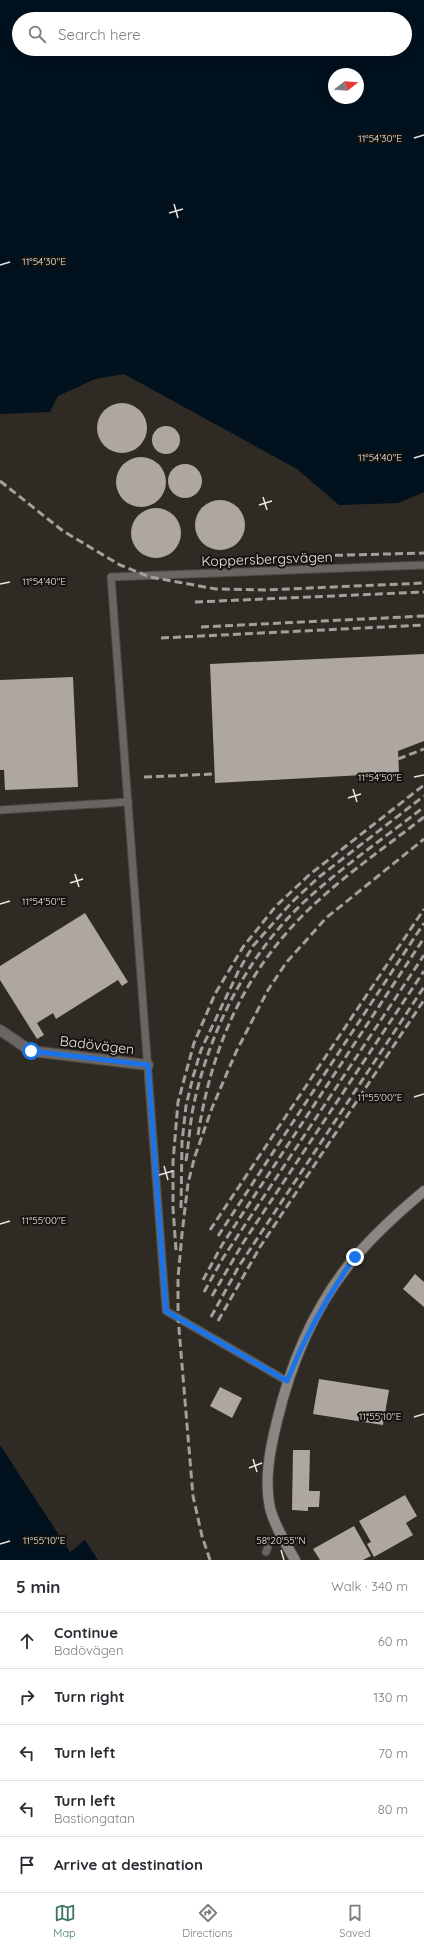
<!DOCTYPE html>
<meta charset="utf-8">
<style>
body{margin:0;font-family:Quicksand,sans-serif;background:#f7f7f7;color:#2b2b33}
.compass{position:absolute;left:328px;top:68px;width:36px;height:36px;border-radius:50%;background:#fff;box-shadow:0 4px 16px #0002;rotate:73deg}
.stop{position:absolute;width:12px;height:12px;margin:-9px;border:3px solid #1a73e8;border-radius:50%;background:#fff}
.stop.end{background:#1a73e8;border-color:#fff;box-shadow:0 1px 4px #0008}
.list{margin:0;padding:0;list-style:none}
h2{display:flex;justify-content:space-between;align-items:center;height:52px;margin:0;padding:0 16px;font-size:17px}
h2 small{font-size:13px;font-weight:400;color:#7c7c81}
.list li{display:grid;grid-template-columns:26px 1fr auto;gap:12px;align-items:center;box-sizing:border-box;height:56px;padding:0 16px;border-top:1px solid #e1e1e2}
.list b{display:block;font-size:15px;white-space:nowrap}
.list p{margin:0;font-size:13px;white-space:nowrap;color:#7c7c81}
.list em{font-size:13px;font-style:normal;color:#7c7c81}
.icon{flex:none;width:22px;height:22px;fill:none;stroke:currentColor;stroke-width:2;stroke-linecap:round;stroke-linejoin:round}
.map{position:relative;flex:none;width:424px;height:1560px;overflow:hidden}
.search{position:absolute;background:#fff;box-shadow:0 4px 16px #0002;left:12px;right:12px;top:12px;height:44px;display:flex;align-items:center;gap:10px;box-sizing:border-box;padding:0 14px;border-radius:22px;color:#7c7c81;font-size:15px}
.sheet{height:332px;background:#fff}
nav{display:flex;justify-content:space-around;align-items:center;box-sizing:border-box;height:56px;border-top:1px solid #e1e1e2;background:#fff;font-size:11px;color:#7c7c81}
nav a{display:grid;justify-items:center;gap:2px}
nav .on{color:#3a7761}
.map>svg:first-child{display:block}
.water{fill:#01111e;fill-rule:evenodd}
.building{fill:#aea7a0}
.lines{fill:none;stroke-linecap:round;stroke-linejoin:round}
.lane-casing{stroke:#4d4842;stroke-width:9}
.street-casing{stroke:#4d4842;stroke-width:12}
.secondary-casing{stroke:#4d4842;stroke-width:12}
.lane{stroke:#686562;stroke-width:7}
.street{stroke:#686562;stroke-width:10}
.secondary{stroke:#8b8681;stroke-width:10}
.rail{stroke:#a39f9a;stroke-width:3;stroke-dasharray:8 4;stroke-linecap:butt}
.route{stroke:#1a73e8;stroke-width:5}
.ticks{fill:none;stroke:#eae6e2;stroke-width:1.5}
.labels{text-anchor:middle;stroke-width:4;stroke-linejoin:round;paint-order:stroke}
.street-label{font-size:14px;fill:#eae6e2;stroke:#151310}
.ticks-label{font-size:10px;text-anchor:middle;fill:#eae6e2;stroke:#151310;stroke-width:4;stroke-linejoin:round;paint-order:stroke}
</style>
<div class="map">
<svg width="424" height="1560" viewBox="0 0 424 1560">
<rect width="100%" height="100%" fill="#2f2a24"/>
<!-- water -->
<g class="water">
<path d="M0,0H424V492L398,503L339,505L297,469L124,374L95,379L58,396L50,412L0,414ZM19,19H405V49H19ZM334,74H358V98H334Z"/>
<polygon points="0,1445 70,1552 85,1540 98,1560 0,1560"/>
</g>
<!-- building -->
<g class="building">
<circle cx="122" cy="428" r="25"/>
<circle cx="166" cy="440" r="14"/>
<circle cx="141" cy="482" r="25"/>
<circle cx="185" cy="481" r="17"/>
<circle cx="220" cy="525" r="25"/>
<circle cx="156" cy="533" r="25"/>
<polygon points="424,654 424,741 398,751 399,773 215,783 210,664"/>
<polygon points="73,677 78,787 5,790 4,770 0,770 0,680"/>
<polygon points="85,913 128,982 122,986 118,980 56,1019 53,1013 37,1023 44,1035 37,1039 0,980 0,966"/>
<polygon points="415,1274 424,1282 424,1307 403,1289"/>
<polygon points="319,1379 389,1390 383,1425 313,1414"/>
<polygon points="220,1387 242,1398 232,1418 210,1406"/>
<polygon points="293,1450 310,1450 309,1491 320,1491 319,1507 308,1507 308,1511 292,1510"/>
<polygon points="405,1495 417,1516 406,1523 413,1535 374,1557 367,1544 371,1542 359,1521"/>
<polygon points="354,1526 371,1556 363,1560 320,1560 313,1549"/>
</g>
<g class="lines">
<!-- lane casing -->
<g class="lane-casing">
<g id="lane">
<polyline points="0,810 128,802"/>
<polyline points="287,1381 166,1311 111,577 424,565"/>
<polyline points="266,1552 269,1544 281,1535"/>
</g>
</g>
<!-- street casing -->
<g class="street-casing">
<polyline id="street" points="0,1030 31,1051 148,1065"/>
</g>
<!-- secondary casing -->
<g class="secondary-casing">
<path id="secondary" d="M295,1560C286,1544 275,1527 270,1508C264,1480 270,1449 277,1421C291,1362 316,1303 356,1256C377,1232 400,1211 424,1191"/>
</g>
<!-- lane -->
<use href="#lane" class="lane"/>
<!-- street -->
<use href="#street" class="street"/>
<!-- secondary -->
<use href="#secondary" class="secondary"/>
<!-- rail -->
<g class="rail">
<polyline points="0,481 63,531 120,565 150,577 216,589 265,590 424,583"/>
<polyline points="311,556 424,553"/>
<polyline points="195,602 424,592"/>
<polyline points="201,627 424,616"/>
<polyline points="161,638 424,625"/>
<polyline points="398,759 424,749"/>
<polyline points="144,777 214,774"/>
<path d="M198,1135C210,1058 236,990 289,930C328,886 378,853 424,817"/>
<path d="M186,1161C189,1142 190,1122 194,1103C211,1028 248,954 305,901C342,867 384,838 424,807"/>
<polyline points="181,1208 182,1142 186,1106 193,1077 201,1050 239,970 253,946 292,902 319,877 424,796"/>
<polyline points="210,1230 424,909"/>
<polyline points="218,1236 424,923"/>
<polyline points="176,1250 173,1208 173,1162 178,1102 194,1043 215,994 243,947 276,906 309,875 424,785"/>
<polyline points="203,1280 222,1245 424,938"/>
<polyline points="204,1292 223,1258 424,955"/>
<polyline points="212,1296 243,1243 424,971"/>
<polyline points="211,1317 239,1266 424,987"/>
<polyline points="218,1321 260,1247 424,1000"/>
<polyline points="210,1560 202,1536 193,1496 178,1317 178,1278 182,1234 188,1183 195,1156 212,1108 236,1052 268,990 286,963 326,918 424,839"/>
</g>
</g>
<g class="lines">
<!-- route -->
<path class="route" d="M31,1051L148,1065L166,1311L287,1381C305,1336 327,1296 355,1257"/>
</g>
<!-- ticks -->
<path class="ticks" d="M414,138L424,135M174,204L178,218M169,213L183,209M0,265L10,262M414,458L424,455M263,497L267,510M259,505L272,501M0,584L10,582M414,777L424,775M353,789L357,802M348,798L361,794M75,874L79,887M70,883L83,879M0,904L10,901M414,1097L424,1094M164,1166L168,1180M159,1175L173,1171M0,1224L10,1221M414,1417L424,1414M253,1459L257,1472M249,1468L262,1463M0,1544L10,1541M281,1550L284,1560"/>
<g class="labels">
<!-- street labels -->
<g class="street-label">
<text transform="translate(267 559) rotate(-2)" y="5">Koppersbergsvägen</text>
<text transform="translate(97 1045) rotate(7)" y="5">Badövägen</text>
</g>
</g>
<g class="ticks-label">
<text x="380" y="142">11°54'30"E</text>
<text x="44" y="265">11°54'30"E</text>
<text x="380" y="461">11°54'40"E</text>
<text x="44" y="585">11°54'40"E</text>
<text x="380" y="781">11°54'50"E</text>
<text x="44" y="905">11°54'50"E</text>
<text x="380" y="1101">11°55'00"E</text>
<text x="44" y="1224">11°55'00"E</text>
<text x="380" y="1420">11°55'10"E</text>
<text x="281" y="1544">58°20'55"N</text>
<text x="44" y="1544">11°55'10"E</text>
</g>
</svg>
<svg class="compass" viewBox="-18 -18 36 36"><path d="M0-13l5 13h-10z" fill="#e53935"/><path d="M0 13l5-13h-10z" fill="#7c7c81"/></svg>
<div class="stop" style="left:31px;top:1051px"></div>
<div class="stop end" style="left:355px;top:1257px"></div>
<div class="search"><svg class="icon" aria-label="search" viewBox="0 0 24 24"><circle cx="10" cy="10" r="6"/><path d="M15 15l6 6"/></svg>Search here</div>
</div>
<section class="sheet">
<h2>5 min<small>Walk · 340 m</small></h2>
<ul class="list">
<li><svg class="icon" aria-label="ahead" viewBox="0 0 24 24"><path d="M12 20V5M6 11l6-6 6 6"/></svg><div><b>Continue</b><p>Badövägen</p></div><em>60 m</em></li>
<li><svg class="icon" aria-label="right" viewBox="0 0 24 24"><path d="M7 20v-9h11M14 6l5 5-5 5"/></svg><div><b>Turn right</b></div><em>130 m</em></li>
<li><svg class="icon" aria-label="left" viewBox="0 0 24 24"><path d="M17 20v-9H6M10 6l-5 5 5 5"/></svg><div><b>Turn left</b></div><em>70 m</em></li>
<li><svg class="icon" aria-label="left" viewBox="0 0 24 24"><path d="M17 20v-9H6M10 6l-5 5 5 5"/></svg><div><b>Turn left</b><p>Bastiongatan</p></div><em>80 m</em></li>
<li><svg class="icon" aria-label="arrive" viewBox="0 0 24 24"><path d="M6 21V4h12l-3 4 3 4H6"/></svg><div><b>Arrive at destination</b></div></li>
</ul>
</section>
<nav>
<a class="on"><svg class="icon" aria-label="map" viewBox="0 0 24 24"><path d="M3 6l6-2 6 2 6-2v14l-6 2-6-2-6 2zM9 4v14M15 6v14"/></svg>Map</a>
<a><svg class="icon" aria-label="directions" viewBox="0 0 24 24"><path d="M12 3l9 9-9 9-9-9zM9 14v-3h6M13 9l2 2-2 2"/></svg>Directions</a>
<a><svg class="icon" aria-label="saved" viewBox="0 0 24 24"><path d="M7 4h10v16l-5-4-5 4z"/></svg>Saved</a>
</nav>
